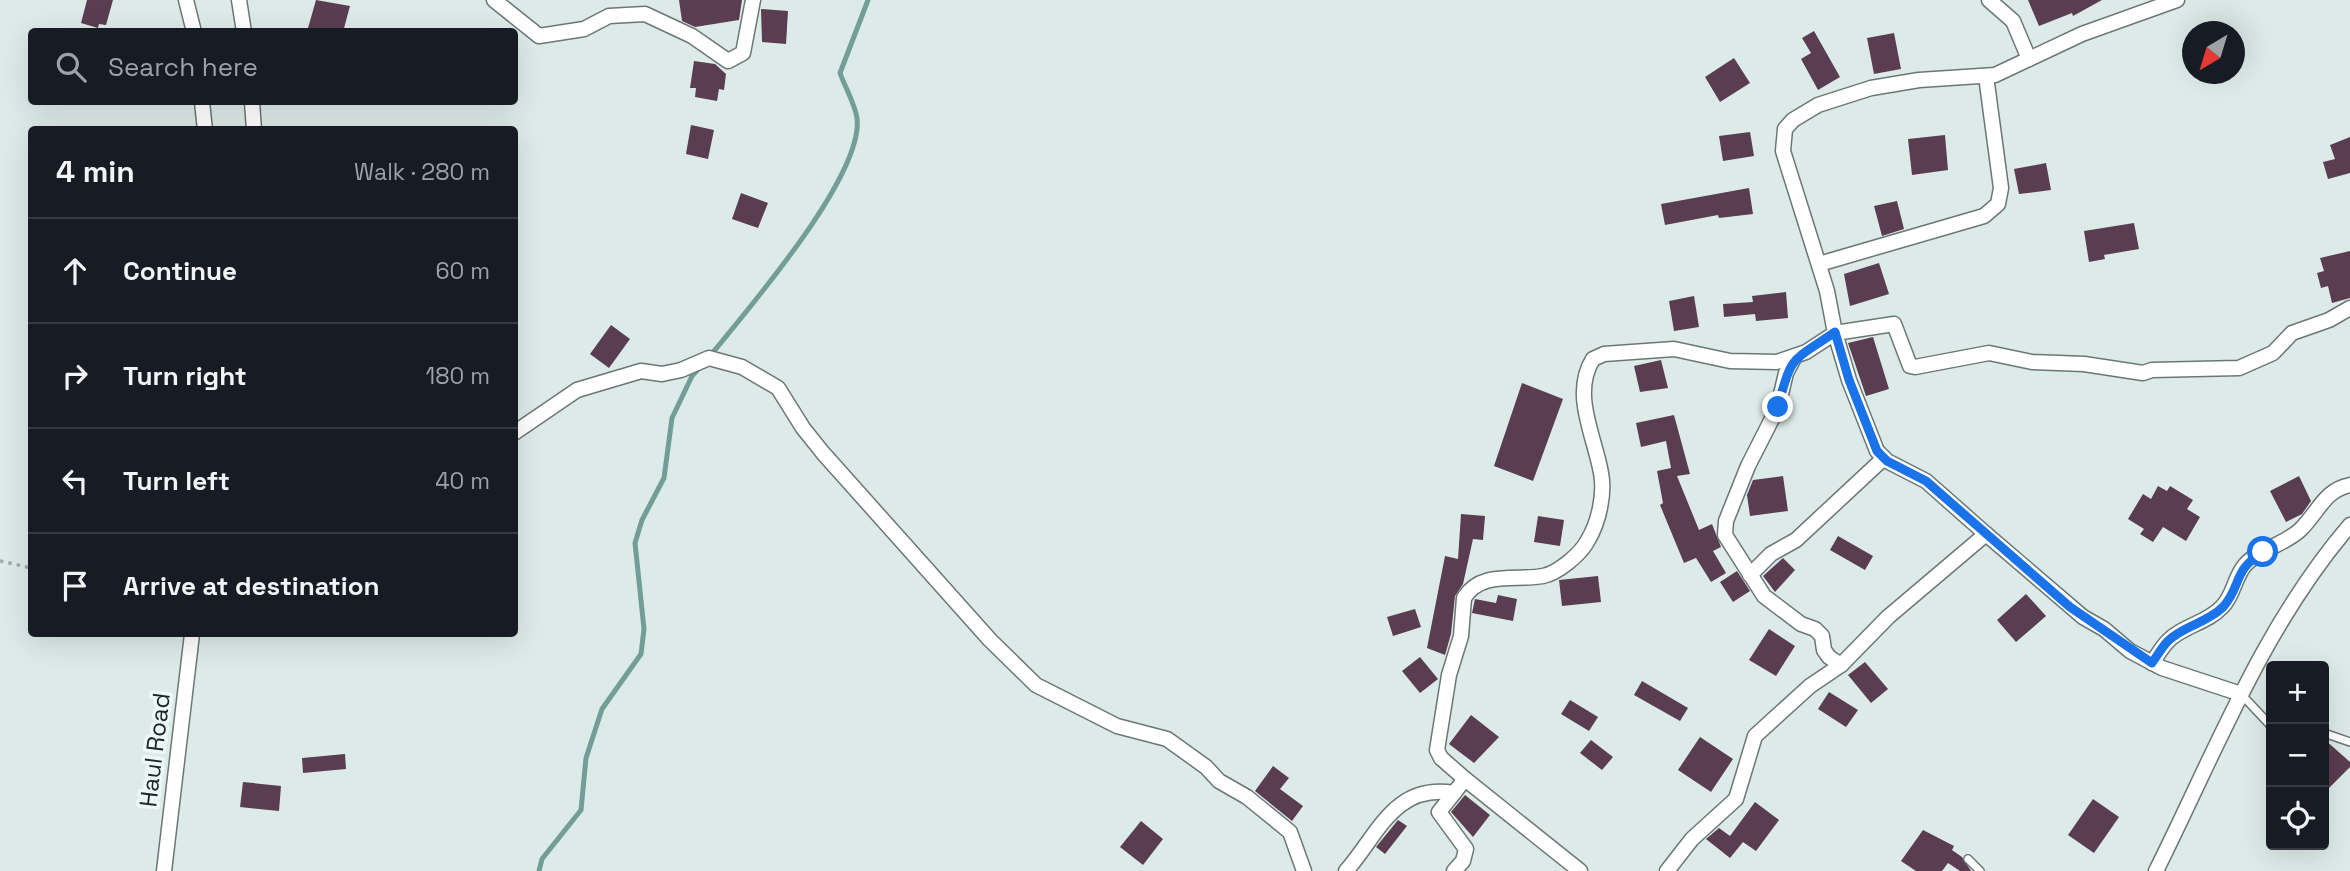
<!DOCTYPE html>
<meta charset="utf-8">
<style>
body{margin:0;font-family:"Space Grotesk",sans-serif;background:#242831;color:#f1f3f6}
.controls{position:absolute;right:21px;bottom:21px;display:grid;overflow:hidden;border-radius:7px;box-shadow:0 7px 28px #0002}
.controls button{width:63px;height:63px;display:grid;place-items:center;padding:0;border:0;border-bottom:2px solid #363941;background:#171b24;color:#f1f3f6;font:35px sans-serif}
.compass{position:absolute;left:2182px;top:21px;width:63px;height:63px;border-radius:50%;background:#171b24;box-shadow:0 7px 28px #0002;rotate:218deg}
.stop{position:absolute;width:21px;height:21px;margin:-16px;border:5px solid #1a73e8;border-radius:50%;background:#fff}
.stop.end{background:#1a73e8;border-color:#fff;box-shadow:0 2px 7px #0008}
.list{margin:0;padding:0;list-style:none}
h2{display:flex;justify-content:space-between;align-items:center;height:91px;margin:0;padding:0 28px;font-size:30px}
h2 small{font-size:23px;font-weight:400;color:#9ea1a6}
.list li{display:grid;grid-template-columns:46px 1fr auto;gap:21px;align-items:center;box-sizing:border-box;height:105px;padding:0 28px;border-top:2px solid #363941}
.list b{display:block;font-size:26px;white-space:nowrap}
.list em{font-size:23px;font-style:normal;color:#9ea1a6}
.icon{flex:none;width:38px;height:38px;fill:none;stroke:currentColor;stroke-width:2;stroke-linecap:round;stroke-linejoin:round}
.map{position:relative;flex:none;width:2350px;height:871px;overflow:hidden}
.search{position:absolute;background:#171b24;box-shadow:0 7px 28px #0002;left:28px;top:28px;width:490px;height:77px;display:flex;align-items:center;gap:18px;box-sizing:border-box;padding:0 24px;border-radius:7px;color:#9ea1a6;font-size:26px}
.panel{position:absolute;background:#171b24;box-shadow:0 7px 28px #0002;left:28px;top:126px;width:490px;height:511px;border-radius:7px}
.map>svg:first-child{display:block}
.lines{fill:none;stroke-linecap:round;stroke-linejoin:round}
.stream{stroke:#739e98;stroke-width:5}
.building{fill:#5a3d50}
.service-casing{stroke:#6b7775;stroke-width:10}
.minor-casing{stroke:#6b7775;stroke-width:17}
.path{stroke:#a1acaa;stroke-width:3.5;stroke-dasharray:3.5 5;stroke-linecap:butt}
.service{stroke:#fff;stroke-width:7}
.minor{stroke:#fff;stroke-width:14}
.route{stroke:#1a73e8;stroke-width:9}
.labels{text-anchor:middle;stroke-width:7;stroke-linejoin:round;paint-order:stroke}
.street-label{font-size:24px;fill:#202525;stroke:#eaf8f6}
</style>
<div class="map">
<svg width="2350" height="871" viewBox="0 0 2350 871">
<rect width="100%" height="100%" fill="#ddebe8"/>
<g class="lines">
<!-- stream -->
<g class="stream">
<path d="M710,356C747,310 864,176 857,118C855,104 845,87 840,73L868,0"/>
<polyline points="539,871 542,859 581,810 586,758 602,709 641,654 644,629 635,543 642,520 664,478 672,418 692,376 701,366"/>
</g>
</g>
<!-- building -->
<g class="building">
<polygon points="87,0 113,0 106,25 99,24 98,28 81,23"/>
<polygon points="316,0 350,6 343,32 308,28"/>
<polygon points="679,0 742,0 739,20 695,27 682,21"/>
<polygon points="2028,0 2102,0 2073,16 2072,13 2039,26"/>
<polygon points="761,9 788,11 786,44 762,42"/>
<polygon points="1814,31 1840,77 1818,90 1801,59 1811,53 1802,38"/>
<polygon points="1894,33 1901,69 1874,74 1867,38"/>
<polygon points="1734,58 1750,83 1720,102 1705,77"/>
<polygon points="694,61 715,64 726,74 724,90 719,89 717,101 695,97 696,88 690,88"/>
<polygon points="691,125 714,130 708,159 686,154"/>
<polygon points="1750,132 1754,156 1723,161 1719,136"/>
<polygon points="1945,135 1948,170 1912,175 1908,139"/>
<polygon points="2350,137 2350,173 2328,179 2323,162 2335,159 2330,145"/>
<polygon points="2046,163 2051,190 2019,194 2014,169"/>
<polygon points="1749,188 1753,214 1719,218 1718,215 1665,225 1661,204"/>
<polygon points="741,193 768,203 758,228 732,219"/>
<polygon points="1897,201 1904,229 1882,236 1874,206"/>
<polygon points="2134,223 2139,249 2104,255 2105,259 2089,262 2084,231"/>
<polygon points="2350,251 2350,298 2332,303 2328,286 2321,288 2317,273 2324,271 2320,258"/>
<polygon points="1879,263 1889,294 1850,306 1844,274"/>
<polygon points="1786,292 1788,318 1756,321 1755,314 1724,317 1723,304 1753,302 1752,296"/>
<polygon points="1694,296 1699,327 1674,331 1669,301"/>
<polygon points="611,325 630,339 609,368 590,354"/>
<polygon points="1873,337 1889,389 1866,396 1848,343"/>
<polygon points="1661,360 1668,388 1640,392 1634,366"/>
<polygon points="1522,383 1563,399 1533,481 1494,466"/>
<polygon points="1674,415 1690,474 1677,476 1699,530 1712,524 1721,547 1713,551 1726,573 1711,582 1696,558 1684,563 1660,505 1663,503 1657,471 1671,468 1666,441 1641,447 1636,423"/>
<polygon points="1783,476 1788,511 1750,516 1747,495 1753,480"/>
<polygon points="2299,476 2311,501 2302,514 2286,522 2270,491"/>
<polygon points="2158,486 2167,491 2170,486 2193,500 2187,509 2200,517 2186,541 2163,527 2153,542 2140,534 2144,529 2128,519 2143,494 2151,499"/>
<polygon points="1461,514 1485,516 1483,540 1473,539 1463,584 1455,596 1451,634 1445,655 1427,648 1445,556 1458,559"/>
<polygon points="1538,516 1564,520 1560,546 1534,542"/>
<polygon points="1838,536 1873,556 1865,570 1830,550"/>
<polygon points="1783,558 1795,570 1775,592 1763,576"/>
<polygon points="1737,571 1750,591 1733,602 1720,582"/>
<polygon points="1598,576 1601,602 1562,606 1559,580"/>
<polygon points="2026,594 2046,616 2016,642 1997,620"/>
<polygon points="1498,595 1517,599 1513,621 1472,613 1475,599 1496,603"/>
<polygon points="1415,609 1421,627 1393,636 1387,617"/>
<polygon points="1769,629 1795,646 1776,676 1749,660"/>
<polygon points="1420,657 1438,679 1420,693 1402,671"/>
<polygon points="1865,662 1888,689 1871,703 1848,675"/>
<polygon points="1642,681 1688,708 1680,721 1634,695"/>
<polygon points="1829,692 1858,710 1846,727 1818,709"/>
<polygon points="1570,700 1598,717 1589,731 1561,714"/>
<polygon points="1471,715 1499,737 1474,763 1449,744"/>
<polygon points="1700,737 1733,759 1711,792 1678,770"/>
<polygon points="2324,739 2350,762 2350,767 2324,793"/>
<polygon points="1591,740 1613,757 1602,770 1580,753"/>
<polygon points="345,754 346,769 303,773 302,758"/>
<polygon points="1273,766 1289,778 1280,789 1303,806 1292,821 1255,791"/>
<polygon points="243,782 281,786 279,811 240,807"/>
<polygon points="1465,795 1490,815 1473,837 1451,812"/>
<polygon points="2093,799 2119,817 2094,853 2068,835"/>
<polygon points="1755,802 1779,820 1756,851 1743,842 1730,858 1706,839 1719,828 1730,836"/>
<polygon points="1398,820 1407,826 1385,854 1376,847"/>
<polygon points="1141,821 1163,839 1143,865 1120,847"/>
<polygon points="1923,830 1954,846 1952,850 1962,857 1971,871 1960,871 1948,863 1942,871 1916,871 1901,861"/>
</g>
<g class="lines">
<!-- service casing -->
<g class="service-casing">
<g id="service">
<polyline points="2241,694 2271,726"/>
<polyline points="2324,733 2350,742"/>
<polyline points="1968,859 1980,871"/>
</g>
</g>
<!-- minor casing -->
<g class="minor-casing">
<g id="minor">
<polyline points="186,0 194,32"/>
<polyline points="239,0 244,32"/>
<polyline points="494,0 539,36 584,29 609,16 645,14 692,36 728,61 743,53 753,0"/>
<polyline points="1989,0 2013,21 2029,59"/>
<polyline points="202,102 205,130"/>
<polyline points="252,102 254,130"/>
<polyline points="1819,264 1984,216 1998,204 2001,188 1986,76"/>
<polyline points="1794,358 1786,373 1778,407 1748,466 1726,521 1725,535 1764,596 1801,624 1815,629 1822,636 1824,650 1829,657 1841,665"/>
<polyline points="514,433 577,390 641,371 662,374 681,370 709,358 742,367 778,388 803,428 823,453 990,640 1036,685 1117,726 1167,739 1206,767 1219,781 1247,797 1290,832 1304,871"/>
<polyline points="1986,534 1926,481 1887,461 1877,451 1849,380 1835,333 1894,324 1910,366 1915,367 1989,353 2032,362 2084,364 2143,373 2152,370 2239,368 2273,353 2292,333 2329,320 2350,308"/>
<polyline points="1750,575 1771,554 1796,540 1884,458"/>
<path d="M2152,663C2157,656 2162,647 2168,641C2182,626 2207,623 2222,607C2234,595 2234,578 2245,565C2259,549 2284,545 2300,530C2318,513 2324,490 2350,485"/>
<path d="M1465,779L1441,758L1437,750L1449,675L1461,636L1464,598C1481,570 1516,581 1543,576C1558,573 1581,554 1588,540C1599,522 1605,493 1601,473C1595,437 1571,394 1593,359L1604,354L1674,349L1730,361L1777,362L1806,352L1835,333L1827,291L1783,151L1785,129L1793,120L1818,105L1871,88L1919,80L1995,75L2082,34L2177,0"/>
<polyline points="164,871 192,634"/>
<path d="M1346,871C1378,835 1394,783 1454,793"/>
<polyline points="1454,871 1463,861 1466,849 1439,812 1465,779 1580,871"/>
<polyline points="1667,871 1692,839 1736,799 1755,736 1810,686 1841,665 1888,617 1986,534 2083,617 2104,629 2130,651 2162,668 2241,694"/>
<path d="M2156,871C2215,753 2263,626 2350,525"/>
</g>
</g>
<!-- path -->
<polyline class="path" points="0,561 32,568"/>
<!-- service -->
<use href="#service" class="service"/>
<!-- minor -->
<use href="#minor" class="minor"/>
</g>
<g class="lines">
<!-- route -->
<path class="route" d="M1778,407C1791,354 1792,362 1835,332L1849,380L1877,451L1887,461L1926,481L2070,607L2152,663C2157,656 2162,647 2168,641C2183,626 2207,623 2223,607C2242,586 2232,571 2263,552"/>
</g>
<g class="labels">
<!-- street labels -->
<g class="street-label">
<text transform="translate(155 750) rotate(-83)" y="8">Haul Road</text>
</g>
</g>
</svg>
<div class="controls">
<button>+</button>
<button>−</button>
<button><svg class="icon" aria-label="locate" viewBox="0 0 24 24"><circle cx="12" cy="12" r="6"/><path d="M12 2v4M12 18v4M2 12h4M18 12h4"/></svg></button>
</div>
<svg class="compass" viewBox="-18 -18 36 36"><path d="M0-13l5 13h-10z" fill="#e53935"/><path d="M0 13l5-13h-10z" fill="#9ea1a6"/></svg>
<div class="stop" style="left:2263px;top:552px"></div>
<div class="stop end" style="left:1778px;top:407px"></div>
<div class="search"><svg class="icon" aria-label="search" viewBox="0 0 24 24"><circle cx="10" cy="10" r="6"/><path d="M15 15l6 6"/></svg>Search here</div>
<section class="panel">
<h2>4 min<small>Walk · 280 m</small></h2>
<ul class="list">
<li><svg class="icon" aria-label="ahead" viewBox="0 0 24 24"><path d="M12 20V5M6 11l6-6 6 6"/></svg><div><b>Continue</b></div><em>60 m</em></li>
<li><svg class="icon" aria-label="right" viewBox="0 0 24 24"><path d="M7 20v-9h11M14 6l5 5-5 5"/></svg><div><b>Turn right</b></div><em>180 m</em></li>
<li><svg class="icon" aria-label="left" viewBox="0 0 24 24"><path d="M17 20v-9H6M10 6l-5 5 5 5"/></svg><div><b>Turn left</b></div><em>40 m</em></li>
<li><svg class="icon" aria-label="arrive" viewBox="0 0 24 24"><path d="M6 21V4h12l-3 4 3 4H6"/></svg><div><b>Arrive at destination</b></div></li>
</ul>
</section>
</div>
